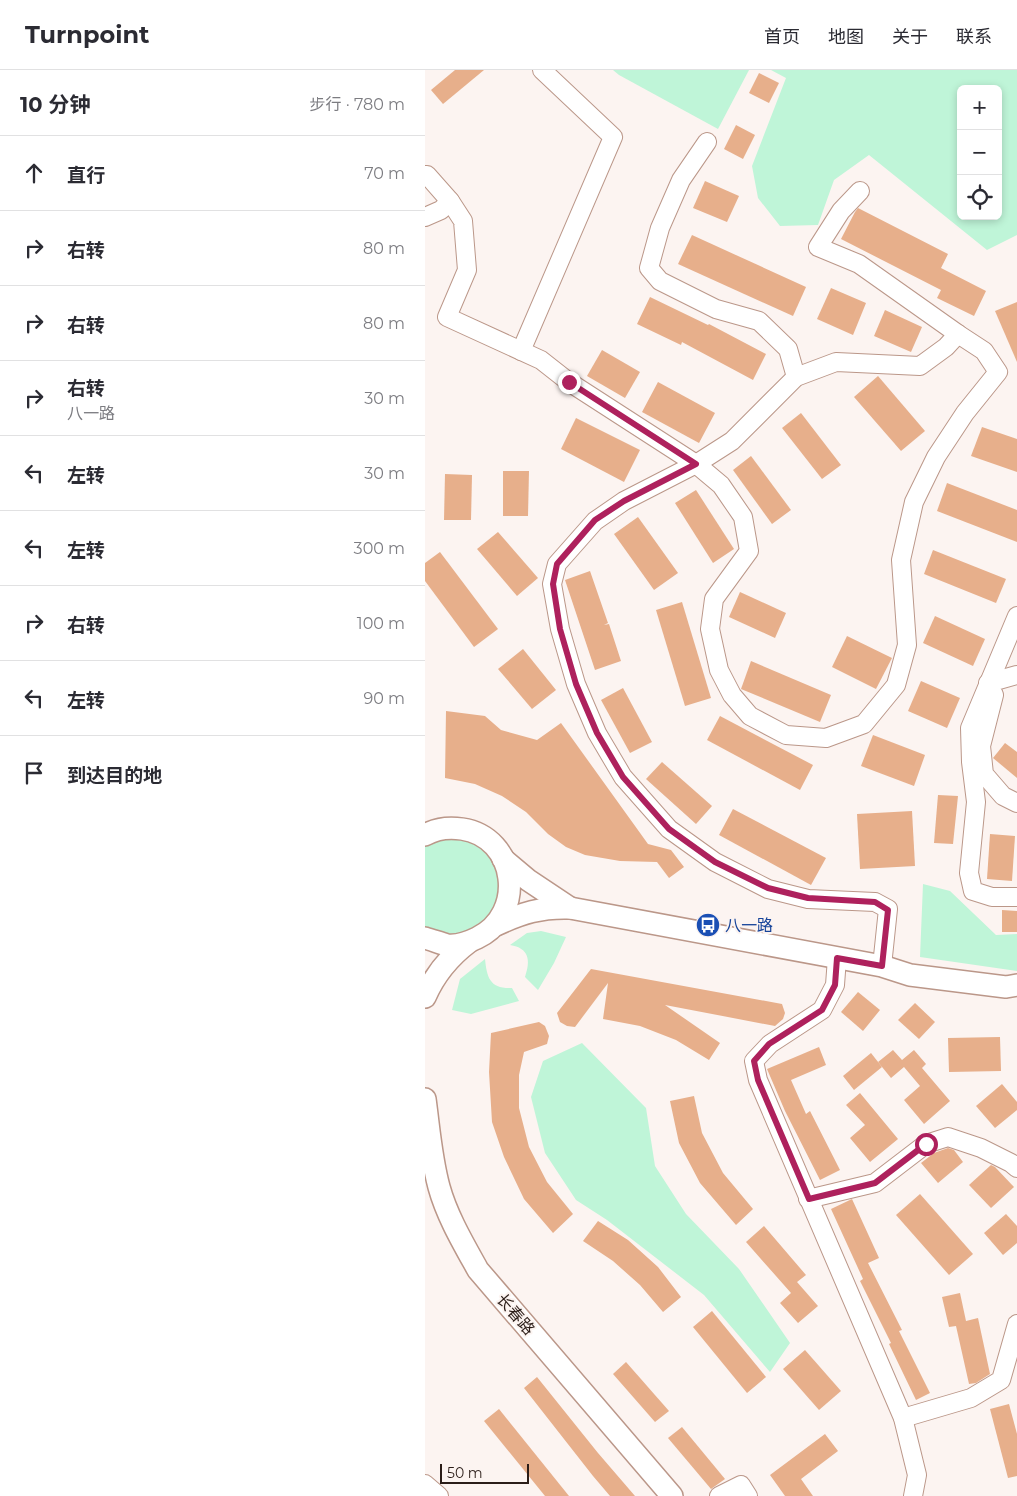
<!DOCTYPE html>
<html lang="zh">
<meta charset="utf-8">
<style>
body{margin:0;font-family:Montserrat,"Noto Sans SC",sans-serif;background:#f2f2f3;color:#2b2b33}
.controls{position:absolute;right:15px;top:15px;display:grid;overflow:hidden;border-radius:8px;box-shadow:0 2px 8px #0003}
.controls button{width:45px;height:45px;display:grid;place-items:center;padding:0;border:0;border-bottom:1px solid #e1e1e2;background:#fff;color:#2b2b33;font:25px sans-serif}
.scale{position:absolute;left:15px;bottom:12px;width:89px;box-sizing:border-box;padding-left:5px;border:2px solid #2b1d18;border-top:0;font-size:14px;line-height:18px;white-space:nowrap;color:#2b1d18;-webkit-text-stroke:4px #fcf4f1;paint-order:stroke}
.stop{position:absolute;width:15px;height:15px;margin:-11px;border:4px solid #ae215d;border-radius:50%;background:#fff}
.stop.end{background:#ae215d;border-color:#fff;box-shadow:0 1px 5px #0008}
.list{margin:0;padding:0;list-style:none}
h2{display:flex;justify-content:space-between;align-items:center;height:65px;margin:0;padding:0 20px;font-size:21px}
h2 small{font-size:16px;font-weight:400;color:#7c7c81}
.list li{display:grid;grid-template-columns:32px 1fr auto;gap:15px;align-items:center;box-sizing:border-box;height:75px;padding:0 20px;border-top:1px solid #e1e1e2}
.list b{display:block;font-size:19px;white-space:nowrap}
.list p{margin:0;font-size:16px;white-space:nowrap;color:#7c7c81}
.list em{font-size:16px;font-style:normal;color:#7c7c81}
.icon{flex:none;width:28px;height:28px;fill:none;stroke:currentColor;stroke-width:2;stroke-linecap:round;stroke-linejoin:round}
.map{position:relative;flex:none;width:592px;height:1426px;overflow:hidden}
header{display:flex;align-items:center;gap:30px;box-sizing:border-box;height:70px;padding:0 25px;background:#fff;border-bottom:1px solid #e1e1e2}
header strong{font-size:24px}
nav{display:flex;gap:28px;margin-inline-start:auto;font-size:18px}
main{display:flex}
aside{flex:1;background:#fff}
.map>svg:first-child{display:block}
.green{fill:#bff5d8;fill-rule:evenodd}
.building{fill:#e7af8b}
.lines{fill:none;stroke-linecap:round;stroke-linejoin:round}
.minor-casing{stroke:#bb9789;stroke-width:20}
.major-casing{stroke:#bb9789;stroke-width:24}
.minor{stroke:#fff;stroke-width:18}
.major{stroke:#fff;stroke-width:21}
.route{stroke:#ae215d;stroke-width:6}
.labels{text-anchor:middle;stroke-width:4;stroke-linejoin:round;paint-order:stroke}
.transit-label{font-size:16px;fill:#164399;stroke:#fcf4f1;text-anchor:start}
.street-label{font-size:16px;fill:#2b1d18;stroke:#fcf4f1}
</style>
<header>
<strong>Turnpoint</strong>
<nav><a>首页</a><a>地图</a><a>关于</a><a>联系</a></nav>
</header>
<main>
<aside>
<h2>10 分钟<small>步行 · 780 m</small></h2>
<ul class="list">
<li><svg class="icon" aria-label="ahead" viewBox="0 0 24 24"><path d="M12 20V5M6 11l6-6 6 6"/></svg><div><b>直行</b></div><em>70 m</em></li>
<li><svg class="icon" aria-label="right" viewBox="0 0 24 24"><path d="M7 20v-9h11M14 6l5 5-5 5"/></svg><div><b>右转</b></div><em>80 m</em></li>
<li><svg class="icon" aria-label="right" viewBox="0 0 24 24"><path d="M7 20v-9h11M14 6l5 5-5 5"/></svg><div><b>右转</b></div><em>80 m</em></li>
<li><svg class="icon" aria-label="right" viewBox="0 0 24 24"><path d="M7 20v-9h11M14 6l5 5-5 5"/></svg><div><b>右转</b><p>八一路</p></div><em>30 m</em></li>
<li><svg class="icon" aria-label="left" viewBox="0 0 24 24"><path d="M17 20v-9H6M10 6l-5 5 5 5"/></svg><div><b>左转</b></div><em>30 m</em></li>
<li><svg class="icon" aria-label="left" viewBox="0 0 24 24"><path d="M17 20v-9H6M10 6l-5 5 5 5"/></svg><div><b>左转</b></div><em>300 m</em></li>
<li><svg class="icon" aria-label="right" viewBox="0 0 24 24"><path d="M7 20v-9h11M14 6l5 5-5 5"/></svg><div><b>右转</b></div><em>100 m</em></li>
<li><svg class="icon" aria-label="left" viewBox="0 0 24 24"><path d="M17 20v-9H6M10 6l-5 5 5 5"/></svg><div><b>左转</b></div><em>90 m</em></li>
<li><svg class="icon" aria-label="arrive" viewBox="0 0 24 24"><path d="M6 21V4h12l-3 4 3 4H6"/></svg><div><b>到达目的地</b></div></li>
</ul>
</aside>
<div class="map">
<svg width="592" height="1426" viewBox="0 0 592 1426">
<rect width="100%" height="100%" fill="#fcf4f1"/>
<!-- green -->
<g class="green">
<polygon points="188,0 324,0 293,59 194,5"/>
<path d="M346,0H592V165L562,180L444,85L409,110L393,155L355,156L333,128L327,96L361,8ZM536,19H573V146H536Z"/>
<path d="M14,768C20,768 27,767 33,768C81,778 88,840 45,860C37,864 27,867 18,865C12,864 6,861 0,859V775Z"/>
<polygon points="498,814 525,821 571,865 592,864 592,901 495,887"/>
<path d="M116,861L141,867L129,893L113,920L100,907C106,890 104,878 85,875L102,863Z"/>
<path d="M60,889C62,908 65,919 87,918L94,931L46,944L27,940L35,909Z"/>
<polygon points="157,973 221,1038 230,1096 261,1144 314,1199 365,1273 345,1302 279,1225 182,1150 151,1130 120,1083 106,1027 118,991"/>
</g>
<!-- building -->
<g class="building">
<polygon points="30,0 59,0 18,34 6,20"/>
<polygon points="334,3 354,13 344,33 324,23"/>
<polygon points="311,55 330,65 318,89 299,79"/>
<polygon points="280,111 314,126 302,152 268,138"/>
<polygon points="433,138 523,184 516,198 561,221 549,246 512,228 516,220 416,169 430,142"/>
<polygon points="267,165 381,217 368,246 253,194"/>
<polygon points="406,218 441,233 428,265 392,249"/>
<polygon points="225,227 283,255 284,254 341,284 328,310 257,272 256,275 212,254"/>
<polygon points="592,232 592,292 570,241"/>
<polygon points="460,240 497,257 486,282 449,266"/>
<polygon points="177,280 215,302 200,328 162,306"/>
<polygon points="453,306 500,361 476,381 429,327"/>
<polygon points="233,312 290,343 274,373 217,342"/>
<polygon points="376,343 416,395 397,409 357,358"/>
<polygon points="151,348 215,380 199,412 136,379"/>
<polygon points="557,357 592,369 592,402 546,386"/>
<polygon points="326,386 366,440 347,454 308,400"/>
<polygon points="78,401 104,401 103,446 78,446"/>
<polygon points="20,404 47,405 46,450 19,450"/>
<polygon points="522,413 592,440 592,472 512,441"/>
<polygon points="271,420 309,479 288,493 250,433"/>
<polygon points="213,447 253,503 229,520 189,464"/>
<polygon points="73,462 113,508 92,526 52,479"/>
<polygon points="508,480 581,509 571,533 499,504"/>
<polygon points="15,482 73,559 49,577 0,511 0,493"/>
<polygon points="165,501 183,553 179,555 184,554 196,591 170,600 140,510"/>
<polygon points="315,522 361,543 350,568 304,547"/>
<polygon points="257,532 286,628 260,636 231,540"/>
<polygon points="510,546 560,569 548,596 498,573"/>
<polygon points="422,566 467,588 451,619 407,597"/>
<polygon points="98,579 131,620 107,639 73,599"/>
<polygon points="326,591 406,625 395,652 316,619"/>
<polygon points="496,611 535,628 522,658 483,641"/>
<polygon points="198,618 227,672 205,683 176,630"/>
<polygon points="21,641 60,646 76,660 112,670 136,653 223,774 246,780 259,797 244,808 232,792 195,791 160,785 141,777 123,764 101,742 77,726 50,714 20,708"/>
<polygon points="295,646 388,695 375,720 282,670"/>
<polygon points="448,665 500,685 489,716 436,696"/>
<polygon points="580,673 592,682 592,708 568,688"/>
<polygon points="237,692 287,736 271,754 221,709"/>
<polygon points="513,725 533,726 528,774 509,773"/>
<polygon points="308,739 401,788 386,815 294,765"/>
<polygon points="487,741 490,796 435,799 432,744"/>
<polygon points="565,764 590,766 587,811 562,809"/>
<polygon points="577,840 592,841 592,862 577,862"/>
<polygon points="166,899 357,934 360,943 358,949 350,956 240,935 295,973 284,990 251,970 215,956 178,949 183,913 150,957 142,956 135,952 132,943"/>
<polygon points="433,922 455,940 438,961 416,942"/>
<polygon points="490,933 510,952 494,969 473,950"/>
<polygon points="114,952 120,956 124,966 122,974 99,982 94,1005 94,1038 104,1077 122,1112 148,1144 128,1163 99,1129 79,1087 67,1052 64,1002 66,963"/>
<polygon points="575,967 576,1001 524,1002 523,968"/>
<polygon points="394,977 401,995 366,1010 381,1044 385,1041 415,1100 395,1110 360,1041 342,999"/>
<polygon points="468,980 477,990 489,980 501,994 497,998 525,1031 499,1054 479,1030 495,1016 479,997 466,1008 453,992"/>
<polygon points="446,983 457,997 429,1020 418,1006"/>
<polygon points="577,1014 592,1032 592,1040 570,1058 551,1036"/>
<polygon points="435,1023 473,1069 445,1092 425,1068 440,1055 421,1035"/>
<polygon points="269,1026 277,1063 298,1103 328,1139 311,1155 275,1113 254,1073 245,1031"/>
<polygon points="523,1078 529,1080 538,1092 513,1113 496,1093 509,1083"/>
<polygon points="566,1095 570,1097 589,1117 566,1138 544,1115"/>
<polygon points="495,1124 548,1184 524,1205 471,1145"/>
<polygon points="427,1129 454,1188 443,1193 477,1260 474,1261 505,1323 491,1330 464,1274 466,1273 435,1211 438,1209 406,1139"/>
<polygon points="581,1144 592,1156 592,1173 578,1185 559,1163"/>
<polygon points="173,1151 203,1170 233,1197 256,1227 238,1242 215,1215 188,1191 158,1171"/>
<polygon points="339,1156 381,1205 372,1212 393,1236 373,1253 355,1233 366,1223 321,1172"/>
<polygon points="535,1223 541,1251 553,1248 565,1304 551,1313 544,1314 531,1256 524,1257 517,1227"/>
<polygon points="287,1241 341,1307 322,1323 268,1257"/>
<polygon points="380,1280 416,1321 394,1340 358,1299"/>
<polygon points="201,1292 244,1341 230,1352 188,1304"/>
<polygon points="112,1307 173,1383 210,1426 185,1426 168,1406 99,1318"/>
<polygon points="584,1334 592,1364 592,1406 583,1408 565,1339"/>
<polygon points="74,1339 144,1426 120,1426 59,1351"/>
<polygon points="257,1357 300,1409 286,1419 243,1368"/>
<polygon points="400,1364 413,1381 376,1409 388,1426 360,1426 345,1405"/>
</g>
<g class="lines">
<!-- minor casing -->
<g class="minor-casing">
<g id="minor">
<polyline points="282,72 256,110 235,158 224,198 235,211 291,239 334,251 363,279 371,307"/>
<polyline points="0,105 2,105 25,131 16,140 0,147"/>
<polyline points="435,121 416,141 393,177 434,194 533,264 521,277 495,296 411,292 371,307 307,371 271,394 199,431 170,451 132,494 127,514 135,559 151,614 172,663 198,707 244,759 290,792 343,819 383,829 450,832 463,839 457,896"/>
<polyline points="25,131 38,151 42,200 22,247 116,290 144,312 271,394 296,415 318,447 324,481 289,529 285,559 294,600 307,625 325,646 361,665 401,668 439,654 471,615 482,575 476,490 489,432 511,387 540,343 573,302 559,281 533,264"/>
<polyline points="96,281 188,67 117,0"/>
<polyline points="592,546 545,658 546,692 551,732 544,803 548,821 567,827 592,827"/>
<polyline points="592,605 563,613 569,625 556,676 559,704 578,726 592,733"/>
<polyline points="412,888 410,915 397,940 345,974 329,991 333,1010 478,1348 492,1405 488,1426"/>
<polyline points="383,1129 450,1113 501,1074 523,1067 556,1078 586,1093 592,1098"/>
<polyline points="478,1348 546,1328 576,1310 592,1254"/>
<polyline points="0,1414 14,1426"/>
<polyline points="294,1426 316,1415 323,1426"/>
</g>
</g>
<!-- major casing -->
<g class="major-casing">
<g id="major">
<path d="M0,765C12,758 24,757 37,759C92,767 102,844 52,868C44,872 32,876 22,875C15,873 7,870 0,868"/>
<polyline points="78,789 103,810 145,838"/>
<path d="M71,855C97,843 116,837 145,838L457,896L485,905L581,917L592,915"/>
<path d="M0,927C10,904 24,887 44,872"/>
<path d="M0,1029C4,1058 6,1088 14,1117C22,1146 38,1173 53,1200L247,1426"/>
</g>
</g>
<!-- minor -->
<use href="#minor" class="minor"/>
<!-- major -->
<use href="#major" class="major"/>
</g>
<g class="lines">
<!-- route -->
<polyline class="route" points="144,312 271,394 199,431 170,450 132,494 128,514 135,559 151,614 172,663 198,707 244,759 290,792 343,818 383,828 450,832 463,840 457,896 412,888 410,915 397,940 344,974 329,991 333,1010 384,1129 450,1113 501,1074"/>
</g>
<!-- icons -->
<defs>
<g id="bus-disc" transform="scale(1.25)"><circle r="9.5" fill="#1a4fb4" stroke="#fcf4f1"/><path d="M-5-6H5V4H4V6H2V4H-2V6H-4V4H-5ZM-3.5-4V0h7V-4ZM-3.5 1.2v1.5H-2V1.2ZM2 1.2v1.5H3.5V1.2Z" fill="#fff"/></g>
</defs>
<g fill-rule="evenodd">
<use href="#bus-disc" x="283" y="855"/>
</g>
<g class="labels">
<!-- transit labels -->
<g class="transit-label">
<text x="300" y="861">八一路</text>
</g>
<!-- street labels -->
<g class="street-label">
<text transform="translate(91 1244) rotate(49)" y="6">长春路</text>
</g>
</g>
</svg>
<div class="controls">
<button>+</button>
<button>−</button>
<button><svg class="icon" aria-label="locate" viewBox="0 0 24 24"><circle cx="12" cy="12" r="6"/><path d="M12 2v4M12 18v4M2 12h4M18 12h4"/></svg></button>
</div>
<div class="scale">50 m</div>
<div class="stop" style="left:501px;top:1074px"></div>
<div class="stop end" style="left:144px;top:312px"></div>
</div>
</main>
